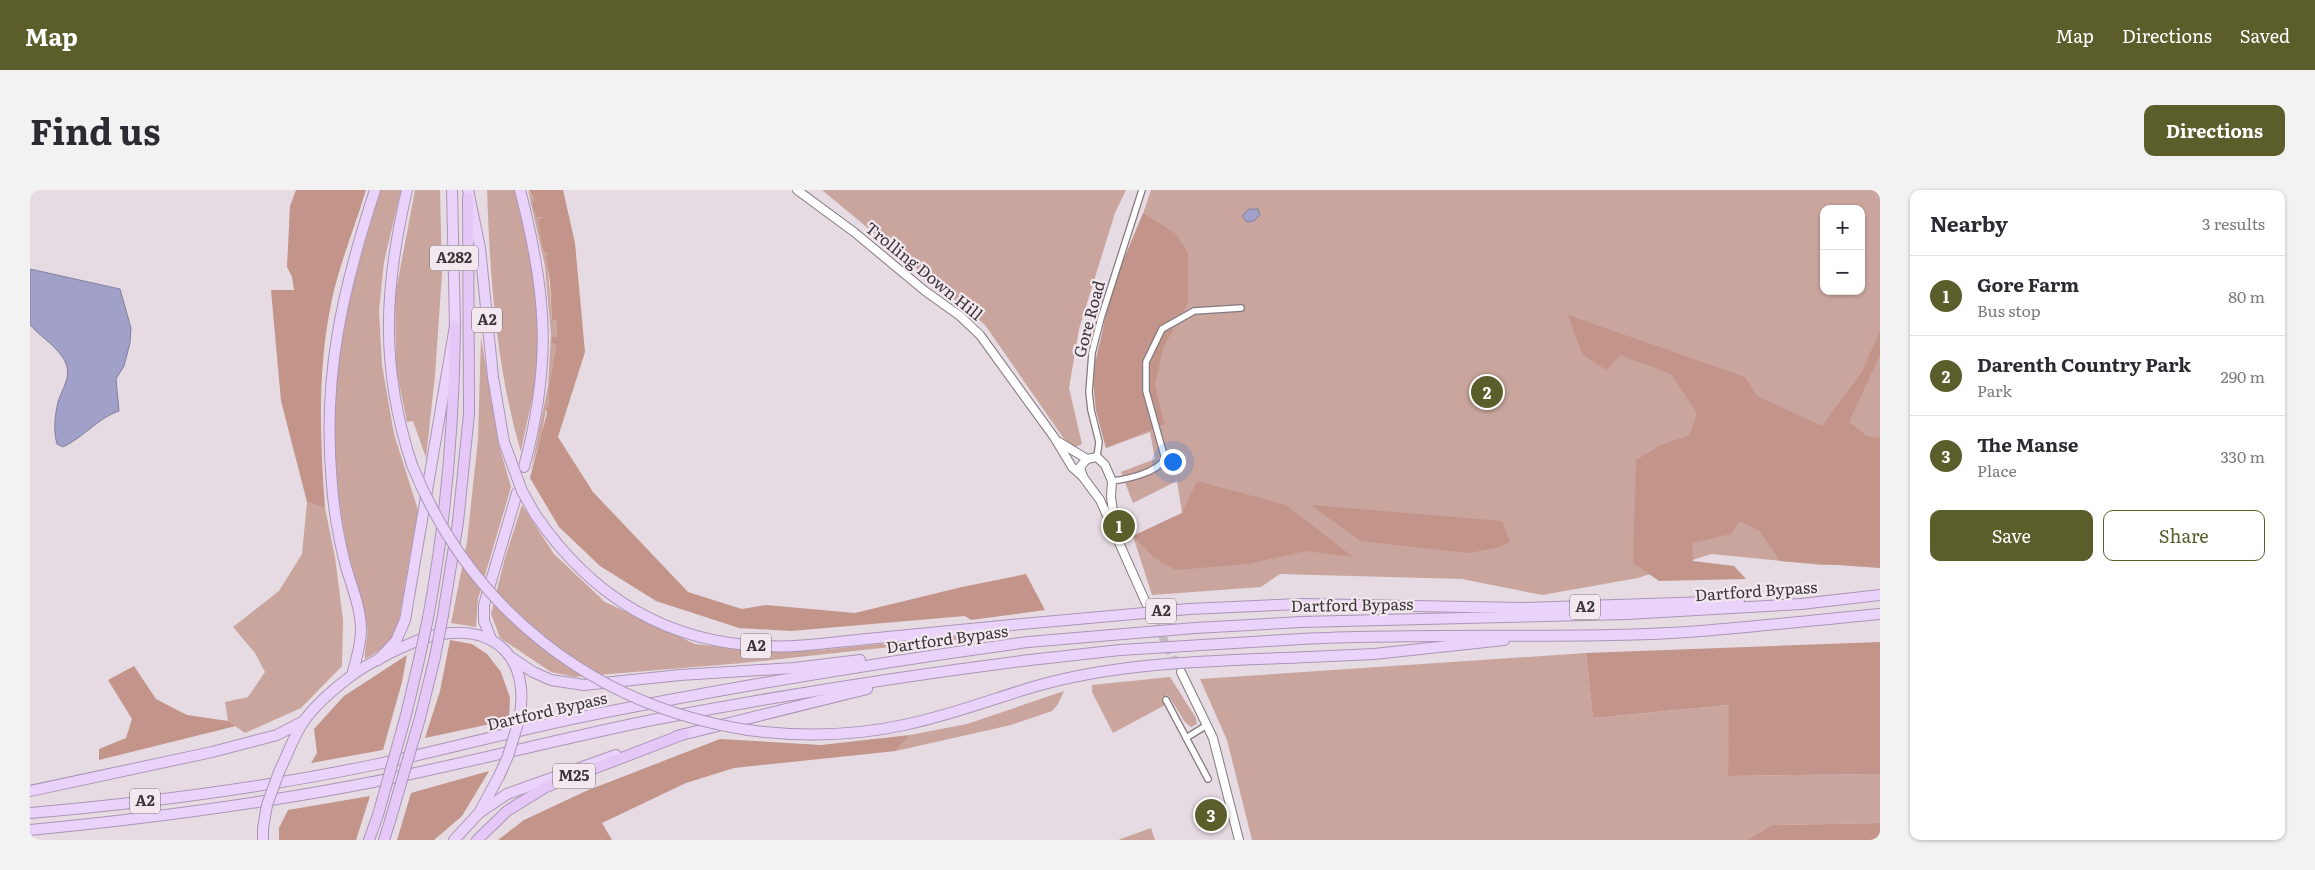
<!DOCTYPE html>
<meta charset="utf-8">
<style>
body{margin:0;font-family:Literata,serif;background:#f2f2f3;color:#2b2b33}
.controls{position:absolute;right:15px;top:15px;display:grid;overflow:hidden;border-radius:10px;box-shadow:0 1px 4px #0004}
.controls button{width:45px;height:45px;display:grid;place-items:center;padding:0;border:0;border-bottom:1px solid #e1e1e2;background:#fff;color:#2b2b33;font:25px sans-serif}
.you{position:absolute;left:1142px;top:271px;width:18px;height:18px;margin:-12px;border:4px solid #fff;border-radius:50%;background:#1a73e8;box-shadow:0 0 0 8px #1a73e833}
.badge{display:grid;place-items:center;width:32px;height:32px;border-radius:50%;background:#5b5e2b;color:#fff;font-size:16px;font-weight:700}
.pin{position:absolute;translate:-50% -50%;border:2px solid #fff;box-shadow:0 1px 5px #0006}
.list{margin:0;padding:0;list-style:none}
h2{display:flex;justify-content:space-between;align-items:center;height:65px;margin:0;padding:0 20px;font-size:21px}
h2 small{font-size:16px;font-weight:400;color:#7c7c81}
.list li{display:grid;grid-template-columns:32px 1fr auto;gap:15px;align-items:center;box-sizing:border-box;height:80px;padding:0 20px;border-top:1px solid #e1e1e2}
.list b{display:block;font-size:19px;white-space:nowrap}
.list p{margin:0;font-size:16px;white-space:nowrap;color:#7c7c81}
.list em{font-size:16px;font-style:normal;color:#7c7c81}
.actions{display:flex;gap:10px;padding:15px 20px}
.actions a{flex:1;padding:11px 0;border:1px solid #5b5e2b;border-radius:10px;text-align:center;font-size:18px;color:#5b5e2b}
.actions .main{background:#5b5e2b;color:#fff}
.map{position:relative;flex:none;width:1850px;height:650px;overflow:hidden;border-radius:10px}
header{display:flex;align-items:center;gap:30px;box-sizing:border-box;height:70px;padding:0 25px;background:#5b5e2b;color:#fff}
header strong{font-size:24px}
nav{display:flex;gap:28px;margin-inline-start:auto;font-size:18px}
.intro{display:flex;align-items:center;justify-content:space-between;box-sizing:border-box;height:120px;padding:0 30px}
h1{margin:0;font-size:35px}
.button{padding:12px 22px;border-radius:10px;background:#5b5e2b;color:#fff;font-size:18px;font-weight:700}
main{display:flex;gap:30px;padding:0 30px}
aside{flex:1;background:#fff;border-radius:10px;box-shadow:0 1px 4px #0004}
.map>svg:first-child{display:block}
.green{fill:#c9a59d;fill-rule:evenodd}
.forest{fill:#c3948a}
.water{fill:#a0a0c9;stroke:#82809e}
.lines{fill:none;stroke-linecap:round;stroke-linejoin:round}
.secondary-tunnel{stroke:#c4bac0;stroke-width:8;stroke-dasharray:8 4;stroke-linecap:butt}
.minor-casing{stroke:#83797f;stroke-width:8}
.secondary-casing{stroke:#83797f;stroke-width:10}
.trunk-casing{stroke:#aa95b5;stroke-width:12}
.motorway-casing{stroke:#aa95b5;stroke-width:12}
.minor{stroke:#fff;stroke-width:5.5}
.secondary{stroke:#fff;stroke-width:8}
.trunk{stroke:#ead3fa;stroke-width:10}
.motorway{stroke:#e5c8f8;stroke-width:10}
.trunk-bridge-casing{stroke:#aa95b5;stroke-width:12;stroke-linecap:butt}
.motorway-bridge-casing{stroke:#aa95b5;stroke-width:12;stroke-linecap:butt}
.trunk-bridge{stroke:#ead3fa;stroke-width:10}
.motorway-bridge{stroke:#e5c8f8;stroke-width:10}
.labels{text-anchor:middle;stroke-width:4.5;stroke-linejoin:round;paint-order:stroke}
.shield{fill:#f4e8f0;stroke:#726c70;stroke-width:1}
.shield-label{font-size:15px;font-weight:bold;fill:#3b3739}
.street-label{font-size:16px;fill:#3b3739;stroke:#f4e8f0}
</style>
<header>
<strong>Map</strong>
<nav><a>Map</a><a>Directions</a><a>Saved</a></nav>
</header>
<div class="intro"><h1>Find us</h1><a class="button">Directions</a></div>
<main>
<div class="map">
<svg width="1850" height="650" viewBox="0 0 1850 650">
<rect width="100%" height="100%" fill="#e6dbe2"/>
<!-- green -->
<g class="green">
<path d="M351,0H371L354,72L349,120L352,175L364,244L388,320L368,435C360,455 354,458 335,469C334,458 339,446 337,435C335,418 328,401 323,384C316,356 311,327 308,298C295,192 319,100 351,0Z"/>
<polygon points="385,0 410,0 412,84 405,185 396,268 383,231 377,232 366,178 365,106"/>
<path d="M457,0H484C499,57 511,116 507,175C505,204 496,233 491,262C466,177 460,88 457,0Z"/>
<path d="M498,0L504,9L503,15C520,34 507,47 519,64L518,80L522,131L527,130V147H523L522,153L526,155L519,196V217L518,219H516L512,243L501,280L518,196L521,144L515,76Z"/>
<polygon points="792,0 1096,0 1085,23 1049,139 1039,198 1052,254 1041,259 955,135"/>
<path d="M1121,0H1850V374L1792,375L1681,364L1608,388L1512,405L1432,389L1250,384L1231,397L1122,405L1103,346L1152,323L1147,291L1103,313L1091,282L1125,269L1120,242L1076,258L1066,220L1062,183L1069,155ZM1794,19H1831V101H1794Z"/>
<polygon points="451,147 468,252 481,297 448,409 446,437 421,433 437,352 448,249"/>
<polygon points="277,312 295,318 305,367 313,430 312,476 271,518 215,543 198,531 195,512 218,507 235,482 225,463 203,437 249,401 272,364"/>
<polygon points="492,315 524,364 575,412 665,454 730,461 790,460 980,441 980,444 713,473 544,487 521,482 470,448 461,424 475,368"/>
<polygon points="1556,463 1563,528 1700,515 1698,586 1850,584 1850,633 1742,635 1717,650 1222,650 1197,550 1170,489"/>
<polygon points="1140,487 1166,528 1167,534 1161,537 1155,532 1138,505 1132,508 1135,515 1083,543 1062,502 1062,495"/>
<polygon points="1034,501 1028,514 1022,521 981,535 866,561 880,545 937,534"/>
<polygon points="1121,638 1125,650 1088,650"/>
</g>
<!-- forest -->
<g class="forest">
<path d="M266,0H336C325,36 310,73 302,109C287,179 290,248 295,318L277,312L251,211L241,100H264L262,87L257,77L260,16Z"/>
<polygon points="499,0 533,0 545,53 555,162 528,247 563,302 658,402 712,419 736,415 825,423 932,397 996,384 1015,420 941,430 935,426 761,441 709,438 626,411 570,376 529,337 500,288 517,223 516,219 519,217 519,196 526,155 522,153 522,147 527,147 527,130 522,131 520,92 516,65 519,64 514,62 508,32 512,27 507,27 502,15 504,9"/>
<polygon points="1113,23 1146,44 1158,63 1158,113 1133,158 1125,195 1134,234 1076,258 1066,220 1063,187 1076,124 1091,76"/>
<polygon points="1538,125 1715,187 1727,206 1792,236 1832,182 1850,140 1850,165 1819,232 1837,246 1850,248 1850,378 1750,371 1730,341 1710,331 1701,344 1662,353 1663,371 1704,376 1716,389 1629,391 1603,373 1606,270 1631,255 1660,245 1667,223 1641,184 1590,165 1576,180 1552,164"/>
<polygon points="1167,291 1256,315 1323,367 1276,361 1218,374 1146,380 1124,368 1103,346 1152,323"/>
<polygon points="1281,315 1472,331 1480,352 1466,358 1439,363 1330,351"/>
<polygon points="420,450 442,454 457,464 471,482 480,508 479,530 395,548 410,501"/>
<polygon points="1850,452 1850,584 1698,586 1699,515 1563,528 1556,463"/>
<polygon points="377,465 372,492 353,560 281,573 287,563 284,539 314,506"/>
<polygon points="104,476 126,509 157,525 198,531 206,536 69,570 69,559 96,548 102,529 78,490"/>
<polygon points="880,545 866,561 704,578 656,593 572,633 582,650 468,650 494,630 556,601 690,549 791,555"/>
<polygon points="459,581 432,626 404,650 367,650 381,603"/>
<polygon points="340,606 326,650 249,650 249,638 258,620"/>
<polygon points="1850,633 1850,650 1717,650 1742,635"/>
</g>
<!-- water -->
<g class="water">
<polygon points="1219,19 1228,19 1230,25 1224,31 1217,32 1212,26"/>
<path d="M0,79L90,99L101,138L100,153L94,176L86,189L89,221C68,228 54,247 33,257L27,254C23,240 25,225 28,212C33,196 45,183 31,165C23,154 9,145 0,135Z"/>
</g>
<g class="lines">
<!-- secondary-tunnel -->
<polyline class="secondary-tunnel" points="1116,413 1147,476"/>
<!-- minor casing -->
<g class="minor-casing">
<g id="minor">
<polyline points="1067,267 1069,252 1061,220 1059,202 1062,163 1071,128 1112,0"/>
<path d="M1082,291C1098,289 1126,283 1135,269L1116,201V172L1132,139L1164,121L1211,118"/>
<polyline points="1136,510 1178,589"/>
<polyline points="1156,548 1177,535"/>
</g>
</g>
<!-- secondary casing -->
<g class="secondary-casing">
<g id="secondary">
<polyline points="767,0 824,42 895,101 930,126 950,145 1024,247 1042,277 1053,287"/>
<polyline points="1029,252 1057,269"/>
<polyline points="1086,342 1081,307 1082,291 1075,275 1067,267 1057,269 1050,277 1053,287 1070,310 1116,413"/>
<polyline points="1151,482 1183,548 1209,650"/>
</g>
</g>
<!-- trunk casing -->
<g class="trunk-casing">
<g id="trunk">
<path d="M377,0C354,98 350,178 382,275"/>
<polyline points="438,0 450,58 463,187 474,252"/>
<path d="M490,0C517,103 522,173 494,277"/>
<path d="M505,324C560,405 636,453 735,456C769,458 803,452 837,449C889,444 940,439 992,434"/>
<polyline points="1270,414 1494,418 1709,411"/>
<polyline points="1271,432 1597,424 1771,414 1850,405"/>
<polyline points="461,449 454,431 454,415 487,303"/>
<path d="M1271,449C1375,444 1478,447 1582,445C1671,444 1761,432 1850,424"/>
<polyline points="1279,467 1344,464 1474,450"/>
<polyline points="482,468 503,482 521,490 554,495 650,485 764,478 830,470"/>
<polyline points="348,470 366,451 375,430 425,136 422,0"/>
<path d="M322,485C326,470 331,455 331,440C331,419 322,397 316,377C309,350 304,322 302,295C292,188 312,101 345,0"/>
<path d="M718,540C769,547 823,546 874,535C918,526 960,510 1003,497"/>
<polyline points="647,546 837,499"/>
<path d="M249,582C257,566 264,545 274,531C286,514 305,498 321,486C338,473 385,449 406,445C468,433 501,471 489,530"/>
<polyline points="0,601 182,562 247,545 274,531"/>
<path d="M0,623C117,613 233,598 348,574C418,559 487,540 556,526C703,497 850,472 998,452"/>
<polyline points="449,623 477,604 586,565"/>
<path d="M0,640C115,629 230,614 343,592C437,573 529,549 622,530C747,506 873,486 1000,470"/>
<polyline points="233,650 233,638"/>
<polyline points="424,650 449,623 469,586"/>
</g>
</g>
<!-- motorway casing -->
<g class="motorway-casing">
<g id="motorway">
<polyline points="413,425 428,332 439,224 438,8"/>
<path d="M398,428C416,332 424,234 425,136"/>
<polyline points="376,525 389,470"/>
<polyline points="390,528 405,467"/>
<polyline points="339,650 348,625"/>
<polyline points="354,650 360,631"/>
<polyline points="447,650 477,621 516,597 654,544"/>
</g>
</g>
<!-- minor -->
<use href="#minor" class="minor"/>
<!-- secondary -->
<use href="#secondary" class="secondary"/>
<!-- trunk -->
<use href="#trunk" class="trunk"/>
<!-- motorway -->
<use href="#motorway" class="motorway"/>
<!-- trunk-bridge casing -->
<g class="trunk-bridge-casing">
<g id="trunk-bridge">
<polyline points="474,252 492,301 505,324"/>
<path d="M382,275C441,420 563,516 718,540"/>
<polyline points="992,434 1159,419 1270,414"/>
<polyline points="998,452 1165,438 1271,432"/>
<polyline points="1000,470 1090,460 1271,449"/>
<path d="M1003,497C1091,471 1188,471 1279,467"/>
<polyline points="469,586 478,566 489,530"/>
<polyline points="233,638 237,615 249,582"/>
</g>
</g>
<!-- motorway-bridge casing -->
<g class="motorway-bridge-casing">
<g id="motorway-bridge">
<polyline points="405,467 413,425"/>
<polyline points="389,470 398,428"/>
<polyline points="348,625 376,525"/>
<polyline points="360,631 390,528"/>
</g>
</g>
<!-- trunk-bridge -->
<use href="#trunk-bridge" class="trunk-bridge"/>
<!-- motorway-bridge -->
<use href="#motorway-bridge" class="motorway-bridge"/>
</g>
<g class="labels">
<!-- shield labels -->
<g class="shield">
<rect x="400" y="55.5" width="48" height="25" rx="4"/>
<rect x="442" y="117.5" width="30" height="25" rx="4"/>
<rect x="1540" y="404.5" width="30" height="25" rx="4"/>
<rect x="1116" y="408.5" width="30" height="25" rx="4"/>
<rect x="711" y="443.5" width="30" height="25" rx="4"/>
<rect x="523" y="573.5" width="42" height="25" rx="4"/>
<rect x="100" y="598.5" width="30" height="25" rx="4"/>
</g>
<g class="shield-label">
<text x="424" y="73">A282</text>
<text x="457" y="135">A2</text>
<text x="1555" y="422">A2</text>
<text x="1131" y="426">A2</text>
<text x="726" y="461">A2</text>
<text x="544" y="591">M25</text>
<text x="115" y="616">A2</text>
</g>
<!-- street labels -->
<g class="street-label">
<text transform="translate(894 81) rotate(39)" y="6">Trolling Down Hill</text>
<text transform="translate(1059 129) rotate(-75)" y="6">Gore Road</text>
<text transform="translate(1726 401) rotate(-4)" y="6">Dartford Bypass</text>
<text transform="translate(1322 415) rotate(-1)" y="6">Dartford Bypass</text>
<text transform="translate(917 449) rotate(-8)" y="6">Dartford Bypass</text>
<text transform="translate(517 521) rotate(-13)" y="6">Dartford Bypass</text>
</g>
</g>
</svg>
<div class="controls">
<button>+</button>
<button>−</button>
</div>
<div class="you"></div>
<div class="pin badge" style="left:1089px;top:336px">1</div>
<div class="pin badge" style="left:1457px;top:202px">2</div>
<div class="pin badge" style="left:1181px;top:625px">3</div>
</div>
<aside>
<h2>Nearby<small>3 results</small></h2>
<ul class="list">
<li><span class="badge">1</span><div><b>Gore Farm</b><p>Bus stop</p></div><em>80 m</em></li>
<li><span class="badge">2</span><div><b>Darenth Country Park</b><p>Park</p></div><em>290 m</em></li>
<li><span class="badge">3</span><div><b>The Manse</b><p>Place</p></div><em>330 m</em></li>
</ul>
<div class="actions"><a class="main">Save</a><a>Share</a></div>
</aside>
</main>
